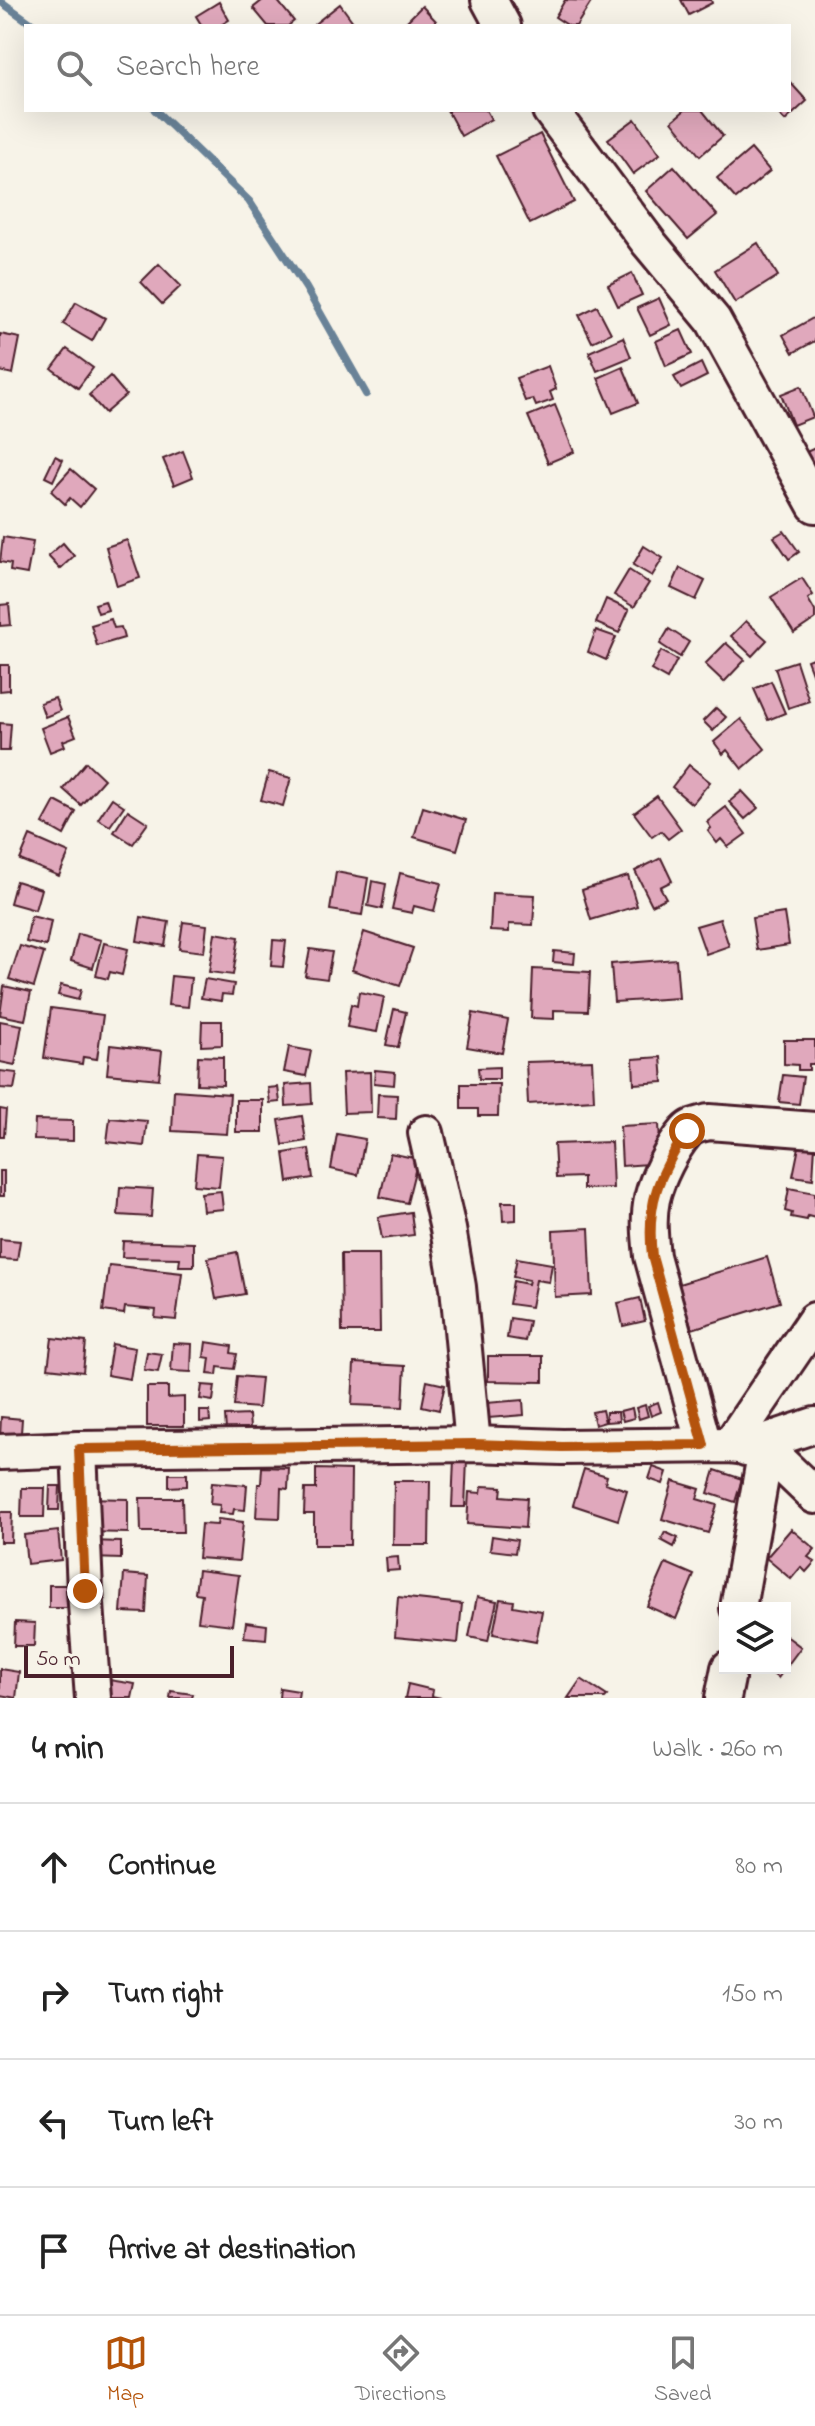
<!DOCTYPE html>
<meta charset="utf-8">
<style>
body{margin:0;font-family:"Indie Flower",sans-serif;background:#f6f6f6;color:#222}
.controls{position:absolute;right:24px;bottom:24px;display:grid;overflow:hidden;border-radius:0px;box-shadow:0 8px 32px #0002}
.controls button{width:72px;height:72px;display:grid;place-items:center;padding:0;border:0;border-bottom:2px solid #e0e0e0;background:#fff;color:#222;font:40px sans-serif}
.scale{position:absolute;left:24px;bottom:20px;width:210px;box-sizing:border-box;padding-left:8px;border:4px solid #4a1f2b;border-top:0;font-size:22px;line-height:28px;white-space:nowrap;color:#4a1f2b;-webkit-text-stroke:6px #f7f3e8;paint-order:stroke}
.stop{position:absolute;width:24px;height:24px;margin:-18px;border:6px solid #b45309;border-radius:50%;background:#fff}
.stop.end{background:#b45309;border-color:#fff;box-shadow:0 2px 8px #0008}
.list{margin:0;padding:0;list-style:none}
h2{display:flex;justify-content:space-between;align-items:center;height:104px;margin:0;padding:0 32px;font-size:34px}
h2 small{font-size:26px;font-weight:400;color:#767676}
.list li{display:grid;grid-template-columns:52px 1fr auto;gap:24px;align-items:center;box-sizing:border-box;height:128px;padding:0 32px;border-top:2px solid #e0e0e0}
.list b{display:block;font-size:30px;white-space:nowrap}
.list em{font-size:26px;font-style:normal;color:#767676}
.icon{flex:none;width:44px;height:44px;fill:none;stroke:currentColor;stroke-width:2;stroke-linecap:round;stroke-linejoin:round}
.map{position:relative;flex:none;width:815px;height:1698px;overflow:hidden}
.search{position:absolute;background:#fff;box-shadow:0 8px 32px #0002;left:24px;right:24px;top:24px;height:88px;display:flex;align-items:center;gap:20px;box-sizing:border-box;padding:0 28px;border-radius:0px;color:#767676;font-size:30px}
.sheet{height:616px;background:#fff}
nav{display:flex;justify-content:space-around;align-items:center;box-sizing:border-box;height:112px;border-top:2px solid #e0e0e0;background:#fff;font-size:22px;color:#767676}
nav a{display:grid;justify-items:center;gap:4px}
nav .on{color:#b45309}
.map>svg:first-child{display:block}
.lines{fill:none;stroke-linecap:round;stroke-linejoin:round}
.stream{stroke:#698297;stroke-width:8}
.building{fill:#e0a8bc;stroke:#4a1f2b;stroke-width:2}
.minor-casing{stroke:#4a1f2b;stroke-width:40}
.minor{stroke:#f7f3e8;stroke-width:34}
.route{stroke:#b45309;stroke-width:10}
</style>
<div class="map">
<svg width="815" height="1698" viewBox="0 0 815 1698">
<rect width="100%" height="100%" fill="#f7f3e8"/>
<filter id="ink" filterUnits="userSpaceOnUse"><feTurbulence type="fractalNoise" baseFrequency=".0125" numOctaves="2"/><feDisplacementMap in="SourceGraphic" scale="16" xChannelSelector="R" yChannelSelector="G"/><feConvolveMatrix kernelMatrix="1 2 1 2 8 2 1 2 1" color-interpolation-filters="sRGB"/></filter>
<g filter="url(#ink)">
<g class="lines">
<!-- stream -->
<g class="stream">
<polyline points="0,1 35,26"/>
<polyline points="155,110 249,201 306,288 366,394"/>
</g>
</g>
<!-- building -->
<g class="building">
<polygon points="263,0 277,0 294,21 288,26 268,26 253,8"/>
<polygon points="565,0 592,1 576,26 569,26 555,17"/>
<polygon points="681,0 711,0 712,3 689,15"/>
<polygon points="219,2 229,20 219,26 202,26 196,16"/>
<polygon points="340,4 356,26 312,26"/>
<polygon points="422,6 436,21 431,26 402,26"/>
<polygon points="789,81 807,101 785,121 775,110 789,110"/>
<polygon points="447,110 486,110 491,119 461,136"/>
<polygon points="685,110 702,110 723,136 700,156 672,121"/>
<polygon points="635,119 660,154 633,174 608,139"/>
<polygon points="540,134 574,202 530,224 496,156"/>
<polygon points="751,149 770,171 736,199 717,178"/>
<polygon points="674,166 717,215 688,239 646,191"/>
<polygon points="758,243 778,276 735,303 715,270"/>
<polygon points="159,264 181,286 162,304 141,282"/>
<polygon points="632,273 642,295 618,306 608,285"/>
<polygon points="659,298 671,325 650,335 637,308"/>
<polygon points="76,302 105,318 92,341 63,324"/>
<polygon points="597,306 611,333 592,342 579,315"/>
<polygon points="815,317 815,341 793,353 783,335"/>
<polygon points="681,330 692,354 666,366 656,341"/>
<polygon points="0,334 20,338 13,374 0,371"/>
<polygon points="623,337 631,357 597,371 589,352"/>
<polygon points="67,349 93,368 78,388 52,369"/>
<polygon points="701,363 707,376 681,389 674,377"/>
<polygon points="548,366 556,389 550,392 553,400 536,406 533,399 525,401 516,378"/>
<polygon points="623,367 638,403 613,413 598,378"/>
<polygon points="110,376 126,395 105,413 89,395"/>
<polygon points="801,386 813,417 793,425 781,394"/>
<polygon points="555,405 574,452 548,463 528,416"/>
<polygon points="815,448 815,475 804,453"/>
<polygon points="183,451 193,477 174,485 163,459"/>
<polygon points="55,456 63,460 53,481 45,477"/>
<polygon points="71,469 94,489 80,507 70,498 65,504 51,491"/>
<polygon points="784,531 799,552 789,559 774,537"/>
<polygon points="3,537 33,542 27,574 10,571 11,564 0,562"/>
<polygon points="127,540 140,578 117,586 106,547"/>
<polygon points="63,543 74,556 60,569 48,556"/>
<polygon points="644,546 663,558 652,576 633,565"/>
<polygon points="680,568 705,581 696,600 671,588"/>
<polygon points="629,570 649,583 634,607 614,595"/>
<polygon points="802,578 813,595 808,599 815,611 815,619 794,633 771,597"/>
<polygon points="606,599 629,610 619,633 596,623"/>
<polygon points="105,601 108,610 98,613 95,604"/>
<polygon points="9,604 11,625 0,626 0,605"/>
<polygon points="111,619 114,628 121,627 124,638 97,646 91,625"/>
<polygon points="746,621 767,640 752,656 731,636"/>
<polygon points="669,629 689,642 680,657 660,644"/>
<polygon points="596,630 616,637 606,660 588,652"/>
<polygon points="726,643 745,660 724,682 705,664"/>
<polygon points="661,651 677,660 667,679 651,670"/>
<polygon points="815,657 815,681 807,660"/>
<polygon points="796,661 809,701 788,708 775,668"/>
<polygon points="0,665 9,665 9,690 0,691"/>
<polygon points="771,681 785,713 768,720 754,689"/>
<polygon points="55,698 60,711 45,717 40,703"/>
<polygon points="716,708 726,717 713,731 703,721"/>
<polygon points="68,717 76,736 63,741 65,746 50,752 41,728"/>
<polygon points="741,719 765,749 742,769 727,750 723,754 714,742"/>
<polygon points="0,723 11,724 9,751 0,751"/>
<polygon points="86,762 104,779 81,805 63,789"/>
<polygon points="689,765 710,782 692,804 672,787"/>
<polygon points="269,772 291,778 283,806 261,800"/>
<polygon points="742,791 758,808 745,819 729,802"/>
<polygon points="657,796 681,829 668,839 661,831 652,837 634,813"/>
<polygon points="112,798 124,806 110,826 98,819"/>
<polygon points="55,801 76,812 64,835 43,823"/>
<polygon points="423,807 466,820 457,850 414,837"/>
<polygon points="726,807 746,834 728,847 721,839 717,843 708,831 711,828 707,822"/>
<polygon points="128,810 148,823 133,844 114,832"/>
<polygon points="30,836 69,853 59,876 20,860"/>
<polygon points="661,858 672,881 660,887 666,898 652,905 635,871"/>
<polygon points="336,872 368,878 362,915 330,910"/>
<polygon points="400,873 441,883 434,911 414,906 412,913 392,909"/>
<polygon points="628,876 637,906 591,920 582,890"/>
<polygon points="16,881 41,889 35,910 10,903"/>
<polygon points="372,881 386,884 382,909 368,906"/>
<polygon points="492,893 535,895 533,925 509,924 509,932 490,931"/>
<polygon points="784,913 789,945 757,950 752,918"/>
<polygon points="31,916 51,921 46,946 26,942"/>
<polygon points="141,917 169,922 165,946 137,941"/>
<polygon points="720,919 729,946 706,954 696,926"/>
<polygon points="183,922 207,925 204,952 179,949"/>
<polygon points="364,932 413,948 400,986 352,970"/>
<polygon points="215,933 239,937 233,975 209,972"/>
<polygon points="78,934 101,940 93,968 71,961"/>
<polygon points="273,940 286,941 283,967 271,966"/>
<polygon points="104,943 128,949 122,975 110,972 108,979 96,976"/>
<polygon points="20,946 44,953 34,987 9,979"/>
<polygon points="310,949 332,952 327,979 305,976"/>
<polygon points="554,951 575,953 574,964 553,962"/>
<polygon points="676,959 679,998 614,1002 611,964"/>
<polygon points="533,969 590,972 588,1011 554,1010 554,1019 531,1018"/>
<polygon points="171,976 191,978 188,1007 168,1005"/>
<polygon points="205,979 234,984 232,995 222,994 221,1001 201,998"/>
<polygon points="61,985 81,990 78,1000 58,995"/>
<polygon points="4,986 31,992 25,1020 0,1015"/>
<polygon points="359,992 384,997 377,1032 347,1027 351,1004 357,1006"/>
<polygon points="51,1008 103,1015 97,1059 83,1057 82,1064 44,1058"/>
<polygon points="394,1009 406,1012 398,1047 386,1045"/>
<polygon points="473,1013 508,1020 502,1053 467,1047"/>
<polygon points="0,1021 22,1025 15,1065 0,1062"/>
<polygon points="202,1021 222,1021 222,1045 201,1046"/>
<polygon points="784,1040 815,1040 815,1064 809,1064 809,1070 798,1070 798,1065 784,1064"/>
<polygon points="110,1045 162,1051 159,1079 107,1074"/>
<polygon points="289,1047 311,1051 306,1076 284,1072"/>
<polygon points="198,1056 223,1057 223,1085 197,1084"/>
<polygon points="661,1057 663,1082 634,1084 633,1059"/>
<polygon points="592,1060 594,1100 528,1104 526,1062"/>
<polygon points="499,1067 499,1079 479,1079 478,1068"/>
<polygon points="375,1070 395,1072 394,1085 374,1083"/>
<polygon points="0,1071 17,1073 14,1089 0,1088"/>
<polygon points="370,1072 371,1112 344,1113 342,1073"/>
<polygon points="783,1075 803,1077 799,1104 779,1102"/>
<polygon points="311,1083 312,1104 286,1106 285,1085"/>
<polygon points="461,1084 499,1084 498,1116 478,1116 478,1109 461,1109"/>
<polygon points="278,1087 280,1102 270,1103 268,1088"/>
<polygon points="174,1090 230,1094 227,1134 172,1131"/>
<polygon points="378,1094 397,1095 396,1119 377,1118"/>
<rect x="236" y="1100" width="27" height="32"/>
<polygon points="0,1109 6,1110 4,1136 0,1136"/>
<polygon points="302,1116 306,1141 283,1145 279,1120"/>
<polygon points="110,1118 147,1121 144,1146 107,1142"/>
<polygon points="35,1120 73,1121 73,1141 34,1140"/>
<polygon points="659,1124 661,1163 622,1166 620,1126"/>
<polygon points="337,1134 365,1139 358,1175 331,1169"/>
<polygon points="611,1142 613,1188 583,1189 583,1177 556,1178 554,1144"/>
<polygon points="800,1142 815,1145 813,1179 793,1176"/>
<polygon points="309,1149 313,1178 288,1182 284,1153"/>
<polygon points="390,1153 418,1159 407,1203 380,1197"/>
<polygon points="197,1154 222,1156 219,1187 194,1185"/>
<rect x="0" y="1171" width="4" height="25"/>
<polygon points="120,1187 153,1189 151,1217 118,1215"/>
<polygon points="789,1188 815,1193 815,1218 808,1216 807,1220 791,1217 792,1213 785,1211"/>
<polygon points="221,1191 223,1209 203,1211 201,1193"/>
<polygon points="502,1202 516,1202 516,1220 503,1221"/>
<polygon points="411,1212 414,1235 382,1239 378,1217"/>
<polygon points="589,1228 592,1295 555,1297 553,1230"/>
<polygon points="0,1239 20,1241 17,1260 0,1259"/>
<polygon points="123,1241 194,1243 194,1266 179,1266 180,1258 122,1257"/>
<polygon points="237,1252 245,1294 216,1299 208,1258"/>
<polygon points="341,1254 379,1254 380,1332 342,1332"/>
<polygon points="767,1257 780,1302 692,1329 679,1284"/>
<polygon points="517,1258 552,1264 549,1282 536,1280 531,1307 509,1304 513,1281 528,1284 529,1280 513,1277"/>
<polygon points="109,1265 182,1273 176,1320 155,1318 156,1310 125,1307 124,1314 103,1311"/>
<polygon points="640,1298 645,1321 623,1326 618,1303"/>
<polygon points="510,1318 529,1321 525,1341 507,1338"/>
<polygon points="52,1338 86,1342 83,1372 48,1368"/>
<polygon points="206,1342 232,1346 231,1353 237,1354 234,1369 218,1367 217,1375 208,1374 210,1358 204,1357"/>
<polygon points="173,1343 192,1344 191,1372 171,1371"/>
<polygon points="112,1344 135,1348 130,1379 107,1375"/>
<polygon points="147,1352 162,1354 158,1372 144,1370"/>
<polygon points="488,1356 543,1356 543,1382 488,1381"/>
<polygon points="354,1363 405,1366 403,1407 352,1405"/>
<polygon points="237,1376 261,1378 258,1408 234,1406"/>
<polygon points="427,1381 445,1385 439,1410 422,1406"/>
<polygon points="202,1385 215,1386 213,1401 200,1399"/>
<polygon points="147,1387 168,1387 168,1398 184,1397 184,1426 147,1426"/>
<polygon points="486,1387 487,1403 523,1400 524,1415 476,1419 474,1388"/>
<polygon points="658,1402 661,1412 651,1416 648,1406"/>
<polygon points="645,1405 648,1416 639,1419 636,1408"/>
<polygon points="632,1408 634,1418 623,1421 620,1411"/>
<polygon points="602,1410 605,1422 595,1425 592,1412"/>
<polygon points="200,1411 209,1411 210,1421 200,1422"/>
<polygon points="606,1412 618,1412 619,1421 606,1422"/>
<polygon points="249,1415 250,1428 226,1430 225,1416"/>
<polygon points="1,1417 22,1419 21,1433 15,1433 15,1438 0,1437"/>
<polygon points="454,1459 467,1460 465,1507 452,1507"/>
<polygon points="262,1467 289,1468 288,1489 281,1488 280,1518 256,1517 258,1484 261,1484"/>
<polygon points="653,1467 667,1472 663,1484 649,1479"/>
<polygon points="316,1469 351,1470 350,1545 314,1545 314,1514 304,1514 305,1489 316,1489"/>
<polygon points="584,1469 607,1476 605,1483 627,1490 618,1520 573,1505"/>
<polygon points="715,1470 742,1479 735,1502 708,1493"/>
<polygon points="169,1474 187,1474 187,1486 169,1487"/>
<polygon points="394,1481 430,1481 429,1545 393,1545"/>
<polygon points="673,1481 700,1489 697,1499 717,1505 708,1533 662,1519"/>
<polygon points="212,1482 247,1485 245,1510 234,1509 233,1514 219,1513 220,1505 210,1504"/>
<polygon points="50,1486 60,1486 59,1510 49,1510"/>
<polygon points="482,1486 502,1487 501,1496 527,1498 525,1528 467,1524 469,1492 481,1493"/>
<polygon points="22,1488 45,1488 44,1517 21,1517"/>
<polygon points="85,1498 128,1499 128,1533 84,1532"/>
<polygon points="140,1498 182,1498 183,1532 141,1532"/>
<polygon points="0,1512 12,1512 11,1542 0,1542"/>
<polygon points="218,1519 243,1522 239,1561 198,1558 201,1524 217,1525"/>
<polygon points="791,1529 815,1549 808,1557 815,1562 806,1572 801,1567 791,1579 766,1558"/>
<polygon points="58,1531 61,1560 27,1564 24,1535"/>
<polygon points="665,1532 678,1538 674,1547 661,1540"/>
<polygon points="492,1536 517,1540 515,1553 490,1550"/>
<polygon points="91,1541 121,1542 121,1559 91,1558"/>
<polygon points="398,1557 399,1570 387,1571 386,1558"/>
<polygon points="666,1563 694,1575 676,1619 647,1606"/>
<polygon points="198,1570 239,1575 232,1625 198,1621 202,1594 195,1593"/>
<polygon points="124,1574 148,1576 146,1613 121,1612"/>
<polygon points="49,1585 67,1585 68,1608 49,1608"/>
<polygon points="398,1597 462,1604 458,1643 395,1637"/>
<polygon points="477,1597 497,1601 488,1641 469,1637"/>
<polygon points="500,1599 514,1601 513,1606 542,1611 536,1642 493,1634"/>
<polygon points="15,1622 35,1623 34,1646 14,1646"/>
<polygon points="246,1622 267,1625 266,1639 244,1637"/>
<polygon points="785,1635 801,1647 778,1678 765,1668 785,1668"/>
<polygon points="0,1669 19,1672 16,1698 0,1695"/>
<polygon points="581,1679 607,1696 605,1698 568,1698"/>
<polygon points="109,1680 135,1684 132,1698 106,1698"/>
<polygon points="408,1684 433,1690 432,1696 441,1698 405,1698"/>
<polygon points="280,1688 299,1691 298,1698 279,1698"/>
<polygon points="171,1691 193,1694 192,1698 170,1698"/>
</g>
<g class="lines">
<!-- minor casing -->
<g class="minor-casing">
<g id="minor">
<polyline points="489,0 503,26"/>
<polyline points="550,110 649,243 713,320 815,505"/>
<polyline points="426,1133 448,1229 458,1287 473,1444"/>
<path d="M704,1445L652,1256C650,1237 648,1218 652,1199C657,1178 672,1148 686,1132C692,1125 701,1124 709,1122L815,1130"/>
<polyline points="730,1445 815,1320"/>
<polyline points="746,1448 815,1425"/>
<polyline points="79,1449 85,1591 93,1698"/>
<polyline points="0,1452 79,1449 473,1444 562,1447 730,1445 766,1449 815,1496"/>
<polyline points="738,1608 766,1449"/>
<polyline points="723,1698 729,1668"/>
</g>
</g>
<!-- minor -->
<use href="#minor" class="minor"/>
</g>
</g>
<g class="lines" filter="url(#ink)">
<!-- route -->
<path class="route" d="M85,1591L79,1449L473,1444L562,1447L704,1445L652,1256C646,1202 659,1175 687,1131"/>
</g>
</svg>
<div class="controls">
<button><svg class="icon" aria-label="layers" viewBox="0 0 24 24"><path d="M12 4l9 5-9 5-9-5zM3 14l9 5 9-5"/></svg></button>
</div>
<div class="scale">50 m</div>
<div class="stop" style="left:687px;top:1131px"></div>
<div class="stop end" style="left:85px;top:1591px"></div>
<div class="search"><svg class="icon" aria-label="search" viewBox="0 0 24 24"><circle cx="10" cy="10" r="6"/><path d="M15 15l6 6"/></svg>Search here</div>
</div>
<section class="sheet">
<h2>4 min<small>Walk · 260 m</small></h2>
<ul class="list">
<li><svg class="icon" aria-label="ahead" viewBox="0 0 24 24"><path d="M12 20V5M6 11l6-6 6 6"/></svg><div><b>Continue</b></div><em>80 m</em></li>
<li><svg class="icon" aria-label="right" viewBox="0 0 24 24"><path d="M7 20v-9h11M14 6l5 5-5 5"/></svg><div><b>Turn right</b></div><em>150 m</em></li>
<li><svg class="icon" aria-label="left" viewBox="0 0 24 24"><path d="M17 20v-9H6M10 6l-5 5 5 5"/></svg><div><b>Turn left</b></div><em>30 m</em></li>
<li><svg class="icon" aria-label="arrive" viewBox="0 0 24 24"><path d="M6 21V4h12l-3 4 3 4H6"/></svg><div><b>Arrive at destination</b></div></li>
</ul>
</section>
<nav>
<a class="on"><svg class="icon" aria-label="map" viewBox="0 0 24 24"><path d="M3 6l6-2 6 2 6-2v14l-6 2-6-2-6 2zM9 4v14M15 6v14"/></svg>Map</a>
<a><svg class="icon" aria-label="directions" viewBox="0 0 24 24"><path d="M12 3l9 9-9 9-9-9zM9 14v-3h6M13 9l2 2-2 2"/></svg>Directions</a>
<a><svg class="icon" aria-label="saved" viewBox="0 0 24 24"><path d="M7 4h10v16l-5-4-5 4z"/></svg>Saved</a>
</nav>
